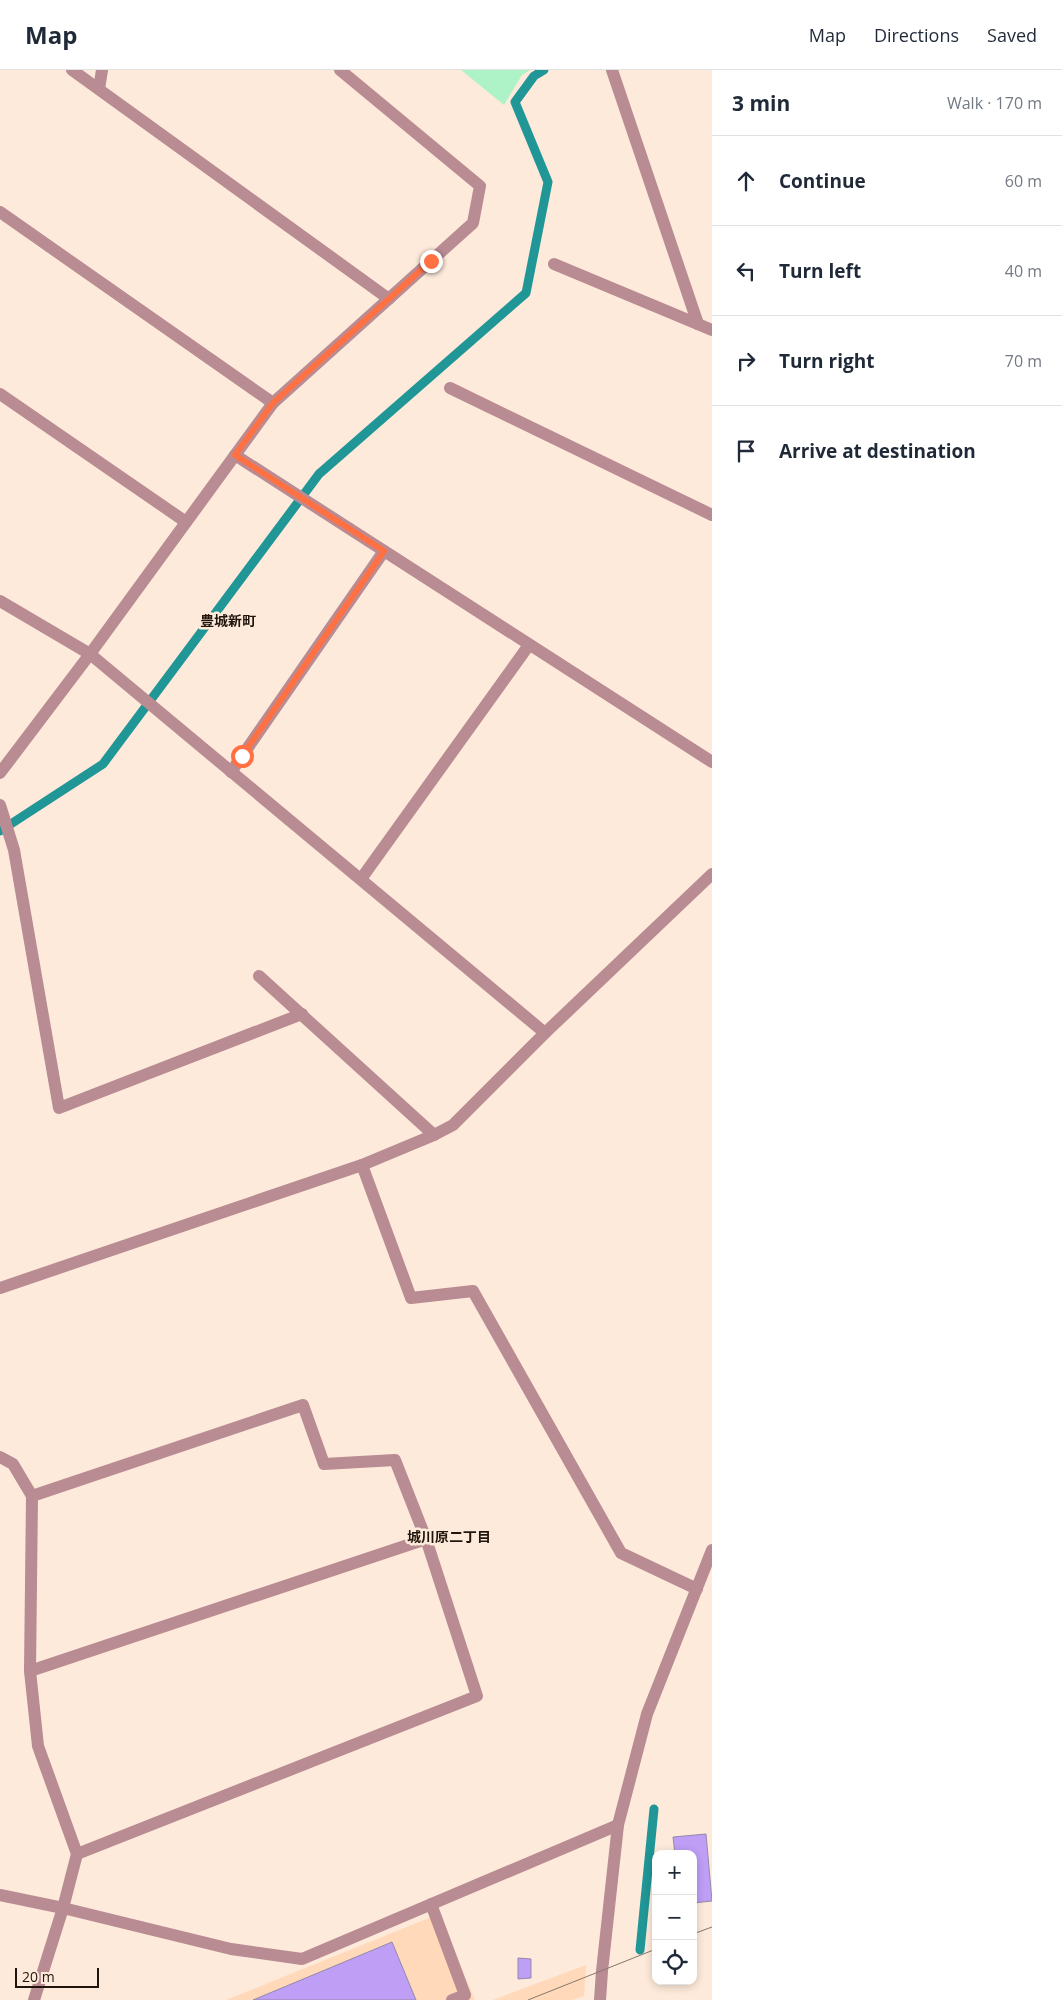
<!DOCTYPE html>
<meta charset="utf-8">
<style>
body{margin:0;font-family:"Open Sans","Noto Sans JP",sans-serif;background:#f6f6f7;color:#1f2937}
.controls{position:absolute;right:15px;bottom:15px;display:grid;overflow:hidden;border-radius:10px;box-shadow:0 2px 8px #0003}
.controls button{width:45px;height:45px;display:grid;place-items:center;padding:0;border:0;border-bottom:1px solid #e0e1e3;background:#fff;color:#1f2937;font:25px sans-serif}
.scale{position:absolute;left:15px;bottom:12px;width:84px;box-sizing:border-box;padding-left:5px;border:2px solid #20150c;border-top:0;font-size:14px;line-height:18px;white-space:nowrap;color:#20150c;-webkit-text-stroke:4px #fdeada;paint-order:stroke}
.stop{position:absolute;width:15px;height:15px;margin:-11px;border:4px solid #ff7043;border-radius:50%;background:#fff}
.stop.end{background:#ff7043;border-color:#fff;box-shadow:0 1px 5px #0008}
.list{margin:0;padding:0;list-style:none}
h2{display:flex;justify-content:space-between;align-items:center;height:65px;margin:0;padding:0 20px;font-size:21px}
h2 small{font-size:16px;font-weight:400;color:#747a83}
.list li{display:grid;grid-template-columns:32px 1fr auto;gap:15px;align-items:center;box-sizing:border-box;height:90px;padding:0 20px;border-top:1px solid #e0e1e3}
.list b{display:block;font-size:19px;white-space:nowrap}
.list em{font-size:16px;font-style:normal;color:#747a83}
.icon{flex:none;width:28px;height:28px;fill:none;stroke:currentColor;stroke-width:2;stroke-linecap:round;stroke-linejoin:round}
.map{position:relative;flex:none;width:712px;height:1930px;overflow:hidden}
header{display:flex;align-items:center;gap:30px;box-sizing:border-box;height:70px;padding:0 25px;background:#fff;border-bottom:1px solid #e0e1e3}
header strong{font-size:24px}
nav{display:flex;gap:28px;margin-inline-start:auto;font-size:18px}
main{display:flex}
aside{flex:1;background:#fff}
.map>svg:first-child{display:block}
.built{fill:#ffd9b9}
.green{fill:#aef3c7}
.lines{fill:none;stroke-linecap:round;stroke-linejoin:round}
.stream{stroke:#209697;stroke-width:9}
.building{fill:#bf9ef6;stroke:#9489a9}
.minor{stroke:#b98b93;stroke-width:12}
.tram{stroke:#86786b;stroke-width:1}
.route{stroke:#ff7043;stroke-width:6}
.labels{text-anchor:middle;stroke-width:5;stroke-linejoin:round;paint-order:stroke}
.neighbourhood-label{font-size:14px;font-weight:bold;fill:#20150c;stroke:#fdeada}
</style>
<header>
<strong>Map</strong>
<nav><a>Map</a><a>Directions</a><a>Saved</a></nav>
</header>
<main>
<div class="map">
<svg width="712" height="1930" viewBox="0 0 712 1930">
<rect width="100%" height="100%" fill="#fdeada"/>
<!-- built -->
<g class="built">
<polygon points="439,1844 475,1930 226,1930"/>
<polygon points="586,1895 584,1926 572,1930 493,1930"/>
</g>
<!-- green -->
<polygon class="green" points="461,0 530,0 522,5 504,35"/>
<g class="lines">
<!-- stream -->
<g class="stream">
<polyline points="0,761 103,694 319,404 526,223 548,112 515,32 534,6 544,0"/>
<polyline points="640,1880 654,1739"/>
</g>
</g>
<!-- building -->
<g class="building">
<polygon points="706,1764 712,1831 693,1833 693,1784 675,1784 673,1767"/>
<polygon points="392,1872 416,1930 253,1930"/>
<polygon points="518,1888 531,1889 531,1908 518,1909"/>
</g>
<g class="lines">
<!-- minor -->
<g class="minor">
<polyline points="72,0 389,229"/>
<polyline points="612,0 698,254"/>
<polyline points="99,19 102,0"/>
<polyline points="0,142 273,333"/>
<polyline points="554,194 712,260"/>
<polyline points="450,318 712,445"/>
<polyline points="0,324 186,452"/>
<polyline points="235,385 712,692"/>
<polyline points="0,531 90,584 545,963"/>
<polyline points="231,702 384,481"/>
<polyline points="0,703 90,584 273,333 473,153 480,116 340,0"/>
<polyline points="0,735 14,780 59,1038 302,944"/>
<polyline points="361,809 529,575"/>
<polyline points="259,906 434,1065"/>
<polyline points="362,1095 411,1228 473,1221 621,1483 697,1519"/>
<polyline points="0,1218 362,1095 434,1065 453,1055 545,963 712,804"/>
<polyline points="0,1387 13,1394 32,1426 30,1601 38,1676 77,1784 63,1838 34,1930"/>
<polyline points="32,1426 303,1335 324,1394 395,1390 426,1469 477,1626 77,1784"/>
<polyline points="30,1601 426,1469"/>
<polyline points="0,1825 63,1838 231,1879 302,1889 618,1755"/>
<polyline points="431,1834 465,1925 452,1930"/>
<polyline points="600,1930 602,1901 618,1755 647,1644 712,1480"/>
</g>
<!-- tram -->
<g class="tram">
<polyline points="693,1864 712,1857"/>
<polyline points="528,1930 656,1879"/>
</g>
</g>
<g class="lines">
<!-- route -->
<polyline class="route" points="242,686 384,481 235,385 273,333 431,191"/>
</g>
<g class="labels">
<!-- neighbourhood labels -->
<g class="neighbourhood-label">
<text x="228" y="556">豊城新町</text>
<text x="449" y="1472">城川原二丁目</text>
</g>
</g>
</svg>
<div class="controls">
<button>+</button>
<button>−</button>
<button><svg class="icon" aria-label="locate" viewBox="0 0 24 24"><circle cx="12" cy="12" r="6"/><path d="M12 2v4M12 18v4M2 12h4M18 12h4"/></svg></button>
</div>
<div class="scale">20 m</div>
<div class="stop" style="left:242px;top:686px"></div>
<div class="stop end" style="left:431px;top:191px"></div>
</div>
<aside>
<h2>3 min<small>Walk · 170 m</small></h2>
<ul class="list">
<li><svg class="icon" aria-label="ahead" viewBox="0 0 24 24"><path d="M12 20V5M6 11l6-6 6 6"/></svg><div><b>Continue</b></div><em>60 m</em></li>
<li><svg class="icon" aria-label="left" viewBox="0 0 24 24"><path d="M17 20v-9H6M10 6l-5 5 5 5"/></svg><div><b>Turn left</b></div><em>40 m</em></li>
<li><svg class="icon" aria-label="right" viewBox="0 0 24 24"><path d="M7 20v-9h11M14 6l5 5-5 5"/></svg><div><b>Turn right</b></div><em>70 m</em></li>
<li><svg class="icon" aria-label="arrive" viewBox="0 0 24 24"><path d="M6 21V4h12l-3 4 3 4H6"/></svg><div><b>Arrive at destination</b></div></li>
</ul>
</aside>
</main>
